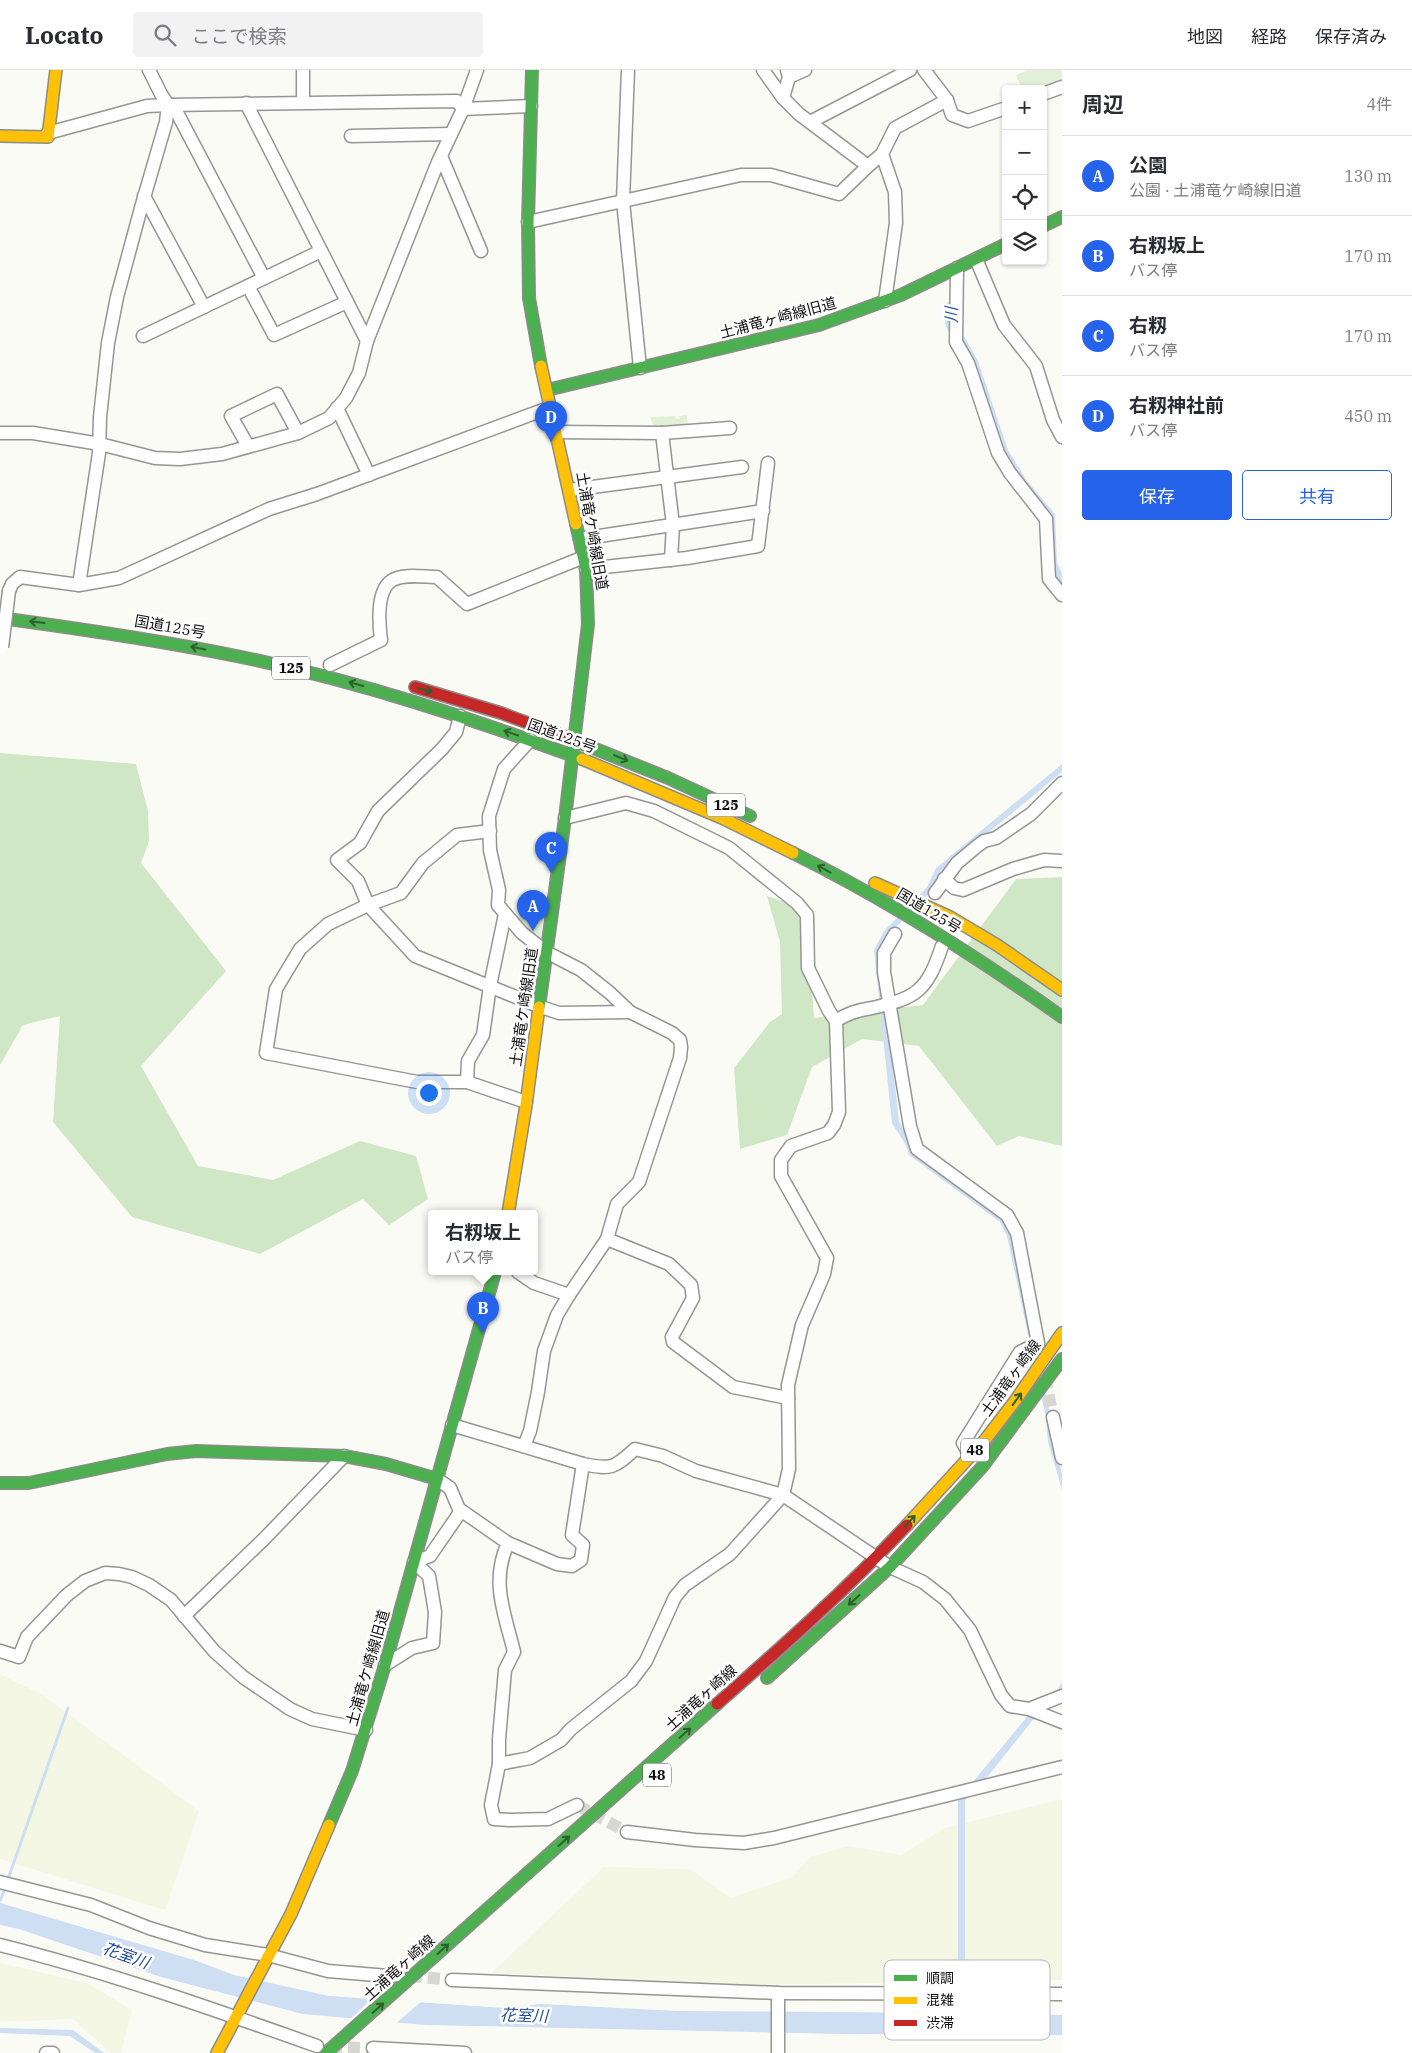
<!DOCTYPE html>
<html lang="ja">
<meta charset="utf-8">
<style>
body{margin:0;font-family:"IBM Plex Serif","Noto Sans JP",serif;background:#f2f2f3;color:#2b2b33}
.controls{position:absolute;right:15px;top:15px;display:grid;overflow:hidden;border-radius:5px;box-shadow:0 1px 4px #0004}
.controls button{width:45px;height:45px;display:grid;place-items:center;padding:0;border:0;border-bottom:1px solid #e1e1e2;background:#fff;color:#2b2b33;font:25px sans-serif}
.you{position:absolute;left:428px;top:1022px;width:18px;height:18px;margin:-12px;border:4px solid #fff;border-radius:50%;background:#1a73e8;box-shadow:0 0 0 8px #1a73e833}
.badge{display:grid;place-items:center;width:32px;height:32px;border-radius:50%;background:#2563eb;color:#fff;font-size:16px;font-weight:700}
.pin{position:absolute;translate:-50% -41px;filter:drop-shadow(0 1px 2px #0008)}
.pin::after{content:'';position:absolute;top:26px;width:18px;height:15px;background:inherit;clip-path:polygon(0 0,100% 0,50% 100%)}
.popup{position:absolute;left:428px;top:1140px;width:110px;height:65px;box-sizing:border-box;display:grid;place-content:center;border-radius:5px;background:#fff;filter:drop-shadow(0 1px 4px #0005);font-size:16px;white-space:nowrap;color:#7c7c81}
.popup b{font-size:19px;color:#2b2b33}
.popup::after{content:'';position:absolute;left:50%;top:100%;margin-left:-10px;border:10px solid transparent;border-top-color:#fff}
.list{margin:0;padding:0;list-style:none}
h2{display:flex;justify-content:space-between;align-items:center;height:65px;margin:0;padding:0 20px;font-size:21px}
h2 small{font-size:16px;font-weight:400;color:#7c7c81}
.list li{display:grid;grid-template-columns:32px 1fr auto;gap:15px;align-items:center;box-sizing:border-box;height:80px;padding:0 20px;border-top:1px solid #e1e1e2}
.list b{display:block;font-size:19px;white-space:nowrap}
.list p{margin:0;font-size:16px;white-space:nowrap;color:#7c7c81}
.list em{font-size:16px;font-style:normal;color:#7c7c81}
.actions{display:flex;gap:10px;padding:15px 20px}
.actions a{flex:1;padding:11px 0;border:1px solid #2563eb;border-radius:5px;text-align:center;font-size:18px;color:#2563eb}
.actions .main{background:#2563eb;color:#fff}
.icon{flex:none;width:28px;height:28px;fill:none;stroke:currentColor;stroke-width:2;stroke-linecap:round;stroke-linejoin:round}
.map{position:relative;flex:none;width:1062px;height:1983px;overflow:hidden}
header{display:flex;align-items:center;gap:30px;box-sizing:border-box;height:70px;padding:0 25px;background:#fff;border-bottom:1px solid #e1e1e2}
header strong{font-size:24px}
nav{display:flex;gap:28px;margin-inline-start:auto;font-size:18px}
.search{width:350px;height:45px;background:#f2f2f3;display:flex;align-items:center;gap:12px;box-sizing:border-box;padding:0 18px;border-radius:5px;color:#7c7c81;font-size:19px}
main{display:flex}
aside{flex:1;background:#fff}
.map>svg:first-child{display:block}
.farmland{fill:#f4f7e3}
.green{fill:#e1f0d7}
.forest{fill:#d0e7c6}
.water{fill:#cedef3}
.pier{fill:#fbfbf6}
.lines{fill:none;stroke-linecap:round;stroke-linejoin:round}
.stream{stroke:#cedef3;stroke-width:3}
.street-tunnel{stroke:#d8d8d3;stroke-width:12;stroke-dasharray:12 6;stroke-linecap:butt}
.street-casing{stroke:#959593;stroke-width:15}
.fast-casing{stroke:#8c8c8a;stroke-width:14}
.slow-casing{stroke:#8c8c8a;stroke-width:14}
.jam-casing{stroke:#8c8c8a;stroke-width:14}
.street{stroke:#fefefe;stroke-width:12}
.fast{stroke:#4caf50;stroke-width:11}
.slow{stroke:#ffc107;stroke-width:11}
.jam{stroke:#c62828;stroke-width:11}
.street-bridge-casing{stroke:#959593;stroke-width:15;stroke-linecap:butt}
.street-bridge{stroke:#fefefe;stroke-width:12}
.oneway{stroke:#2e5f30}
.labels{text-anchor:middle;stroke-width:5;stroke-linejoin:round;paint-order:stroke}
.shield{fill:#fff;stroke:#575757;stroke-width:1}
.shield-label{font-size:14px;font-weight:bold;fill:#0f0f0f}
.street-label{font-size:15px;fill:#0f0f0f;stroke:#fff}
.water-label{font-size:16px;font-style:italic;fill:#214c99;stroke:#fff}
.key{fill:#fff;stroke:#b7b7b7;stroke-width:1}
.key-label{font-size:14px;fill:#0f0f0f}
</style>
<header>
<strong>Locato</strong>
<div class="search"><svg class="icon" aria-label="search" viewBox="0 0 24 24"><circle cx="10" cy="10" r="6"/><path d="M15 15l6 6"/></svg>ここで検索</div>
<nav><a>地図</a><a>経路</a><a>保存済み</a></nav>
</header>
<main>
<div class="map">
<svg width="1062" height="1983" viewBox="0 0 1062 1983">
<rect width="100%" height="100%" fill="#fbfbf6"/>
<!-- farmland -->
<g class="farmland">
<polygon points="0,1604 41,1624 199,1741 165,1840 0,1789"/>
<polygon points="1062,1729 1062,1910 743,1915 491,1903 604,1797 690,1799 731,1828 792,1807 810,1787 849,1776 901,1785 945,1758"/>
<polygon points="0,1893 87,1913 132,1940 121,1983 111,1983 73,1949 0,1952"/>
</g>
<!-- green -->
<g class="green">
<polygon points="1029,0 1062,0 1062,14 1043,19 1022,19 1016,5"/>
<polygon points="687,345 688,359 654,357 650,347 675,346 676,349 679,349 679,346"/>
<polygon points="520,841 544,843 540,873 519,856"/>
</g>
<!-- forest -->
<g class="forest">
<polygon points="0,683 136,694 148,741 149,771 141,793 226,901 141,996 198,1096 273,1110 360,1071 416,1086 428,1129 389,1155 363,1129 260,1184 132,1147 53,1052 60,946 23,955 0,995"/>
<polygon points="1062,807 1062,1076 1019,1066 997,1076 919,976 862,969 812,997 787,1065 740,1079 734,998 770,952 782,944 780,872 767,826 806,839 814,948 923,935 1016,809"/>
</g>
<!-- water -->
<g class="water">
<path d="M947,232L955,233V261L965,268L978,291L1008,380L1027,411L1055,444L1057,493L1062,503V517L1050,495L1049,447L1001,383L959,271C942,259 944,252 947,232Z"/>
<path d="M1062,694V702L941,802L932,821L888,865L880,882L899,1051L907,1067L1004,1147L1014,1165L1062,1404V1420L1048,1372L1046,1348L1007,1166L1000,1152L909,1085C907,1073 898,1064 892,1053L874,880L884,861L927,817L936,798Z"/>
<polygon points="1062,1612 1062,1622 1032,1651 976,1721 965,1730 965,1919 961,1943 1062,1945 1062,1965 845,1964 425,1955 303,1944 161,1907 19,1859 0,1855 0,1833 194,1890 234,1905 329,1926 504,1938 541,1934 678,1941 954,1943 958,1919 958,1730 1026,1648 1058,1619"/>
<polygon points="0,1958 73,1960 104,1983 95,1983 70,1966 0,1963"/>
</g>
<!-- pier -->
<polygon class="pier" points="375,1926 423,1930 394,1955 348,1951"/>
<g class="lines">
<!-- stream -->
<g class="stream">
<polyline points="7,1812 68,1638"/>
<polyline points="0,1831 5,1818"/>
</g>
<!-- street-tunnel -->
<g class="street-tunnel">
<polyline points="1045,1307 1053,1347"/>
<polyline points="577,1735 627,1762"/>
<polyline points="410,1906 452,1910"/>
<polyline points="330,1977 373,1978"/>
</g>
<!-- street casing -->
<g class="street-casing">
<g id="street">
<polyline points="303,0 303,32"/>
<polyline points="628,0 623,131 640,298"/>
<polyline points="763,0 783,28"/>
<polyline points="787,0 789,7 783,28 799,44 868,96 882,84 895,58 947,30 924,0"/>
<polyline points="789,7 805,0"/>
<polyline points="1043,24 1062,17"/>
<polyline points="947,30 952,45 968,51 1006,38"/>
<polyline points="246,33 367,271"/>
<polyline points="173,35 264,208"/>
<polyline points="810,52 910,0"/>
<polyline points="48,63 147,36 168,35 457,31 463,39 531,36"/>
<polyline points="351,66 451,64"/>
<polyline points="882,84 895,122 896,153 885,231"/>
<polyline points="441,86 481,181"/>
<polyline points="144,126 204,237"/>
<polyline points="528,152 741,105 771,105 839,124 868,96"/>
<polyline points="976,189 1004,255 1036,296 1053,350 1062,367"/>
<polyline points="957,198 956,272 968,293 998,383 1010,403 1046,449 1049,509 1062,525"/>
<polyline points="248,216 274,265 347,232"/>
<polyline points="143,266 321,181"/>
<polyline points="337,338 369,405"/>
<polyline points="557,362 662,363 730,358"/>
<polyline points="0,363 33,363 100,374 155,388 180,389 222,384 298,363 329,348 346,328 359,303 367,271 438,92 463,39 477,0"/>
<polyline points="662,363 673,455 671,490"/>
<polyline points="248,376 231,346 277,324 298,363"/>
<polyline points="570,420 742,397"/>
<polyline points="580,469 763,441"/>
<polyline points="586,499 687,488 758,476 768,393"/>
<polyline points="79,515 99,383 100,347 108,273 117,227 141,138 166,52 168,35 161,24 149,0"/>
<polyline points="9,521 12,514 20,507 79,515 119,508 269,439 317,424 551,337"/>
<path d="M330,595L381,570C379,554 376,522 391,511C402,503 424,507 437,507L467,534L584,487"/>
<polyline points="460,646 456,662 442,679 378,741 360,773 337,790 358,811 368,835 401,823 423,793 457,765 490,761"/>
<polyline points="565,748 626,733 654,741 729,778 797,833 807,845 808,898 829,941 836,951"/>
<polyline points="944,809 954,818 963,820 1013,799 1044,790 1062,791"/>
<polyline points="935,823 957,793 976,777 984,771 996,768 1031,744 1062,713"/>
<polyline points="895,864 884,883 884,902 910,1056 917,1079 1007,1145 1017,1163 1038,1273 1020,1282 963,1373 970,1386"/>
<polyline points="467,1012 468,991 483,965 490,916 505,844"/>
<polyline points="526,1032 467,1012 417,1012 266,983 276,919 300,879 328,854 368,835 415,886 538,936 559,943 630,942"/>
<polyline points="607,1169 669,1194 691,1215 693,1228 672,1267 673,1272 733,1317 788,1328"/>
<polyline points="518,1202 534,1213 569,1225"/>
<polyline points="1053,1347 1062,1388"/>
<path d="M452,1355L583,1394C612,1400 614,1398 635,1379L663,1386L696,1401L783,1425L890,1497L923,1512L945,1529L970,1560L1001,1625L1010,1636L1029,1639L1062,1652"/>
<polyline points="524,1376 530,1361 538,1322 544,1281 557,1245 569,1225 607,1169 617,1134 639,1112 680,988 681,977 680,970 672,963 630,942 610,923 581,900 546,882 522,863 498,835 499,820 490,780 489,746 504,699 530,670"/>
<polyline points="437,1409 450,1418 459,1439 508,1473 557,1494 572,1496 581,1490 583,1475 572,1465 583,1394"/>
<path d="M508,1473C490,1512 505,1544 514,1582L505,1600L499,1669V1694L491,1735L494,1749L510,1750L548,1749L577,1735"/>
<polyline points="184,1546 264,1469 344,1386"/>
<polyline points="0,1581 19,1587 27,1567 67,1525 85,1511 105,1503 119,1504 132,1507 149,1515 171,1530 214,1581 243,1607 290,1639 312,1649 366,1660"/>
<polyline points="385,1595 412,1578 433,1573 435,1542 429,1506 414,1492 430,1486 461,1441"/>
<polyline points="1029,1639 1062,1626"/>
<path d="M499,1694L530,1688L561,1670L571,1659L631,1611L646,1591L675,1527L685,1515L730,1484L783,1425L789,1399L788,1315L802,1255L824,1204L827,1188L781,1106V1090L791,1076L828,1063L834,1055L839,1042L836,951C847,943 858,940 872,938C917,928 927,921 942,876"/>
<polyline points="627,1762 695,1770 744,1773 774,1768 1062,1697"/>
<polyline points="0,1812 91,1835 149,1858 205,1875 268,1885 328,1901 388,1906 399,1905"/>
<path d="M0,1875C108,1902 213,1939 317,1976"/>
<polyline points="452,1910 778,1923 1062,1924"/>
<polyline points="778,1923 778,1983"/>
<polyline points="373,1978 465,1983"/>
<polyline points="46,1983 53,1983"/>
</g>
</g>
<!-- fast casing -->
<g class="fast-casing">
<g id="fast">
<polyline points="532,0 528,152 529,228 541,296"/>
<polyline points="1043,156 1062,147"/>
<polyline points="547,320 819,255 901,225 1006,174"/>
<path d="M0,548C82,559 164,571 246,588C361,612 472,649 582,689"/>
<polyline points="563,666 668,708 750,746"/>
<path d="M793,783C888,830 976,886 1062,947"/>
<polyline points="539,937 565,748 588,554 586,499 576,454"/>
<polyline points="0,1413 29,1413 167,1384 196,1381 344,1386 386,1394 437,1409"/>
<polyline points="767,1608 890,1497 982,1397 1062,1289"/>
<polyline points="329,1755 352,1701 385,1595 495,1202"/>
<polyline points="326,1983 717,1634"/>
</g>
</g>
<!-- slow casing -->
<g class="slow-casing">
<g id="slow">
<polyline points="0,66 48,67 56,0"/>
<polyline points="541,296 576,454"/>
<polyline points="582,689 722,748 793,783"/>
<polyline points="875,813 950,847 997,875 1062,920"/>
<polyline points="508,1144 526,1035 539,937"/>
<polyline points="907,1455 985,1370 1015,1331 1062,1263"/>
<polyline points="217,1983 291,1844 329,1755"/>
</g>
</g>
<!-- jam casing -->
<g class="jam-casing">
<g id="jam">
<polyline points="415,617 501,643 563,666"/>
<path d="M717,1634C782,1577 847,1519 907,1455"/>
</g>
</g>
<!-- street -->
<use href="#street" class="street"/>
<!-- fast -->
<use href="#fast" class="fast"/>
<!-- slow -->
<use href="#slow" class="slow"/>
<!-- jam -->
<use href="#jam" class="jam"/>
<!-- street-bridge casing -->
<g class="street-bridge-casing">
<polyline id="street-bridge" points="2,577 9,521"/>
</g>
<!-- street-bridge -->
<use href="#street-bridge" class="street-bridge"/>
</g>
<!-- one-way arrows -->
<defs><path id="oneway-shaft" d="M-6 0H5M1.5-3L5.5 0L1.5 3" fill="none" stroke-width="1.6" stroke-linecap="round" stroke-linejoin="round" transform="scale(1.25)"/></defs>
<g class="oneway">
<use href="#oneway-shaft" transform="translate(37 552) rotate(-173)"/>
<use href="#oneway-shaft" transform="translate(198 578) rotate(-169)"/>
<use href="#oneway-shaft" transform="translate(356 614) rotate(-165)"/>
<use href="#oneway-shaft" transform="translate(425 620) rotate(16)"/>
<use href="#oneway-shaft" transform="translate(511 663) rotate(-161)"/>
<use href="#oneway-shaft" transform="translate(621 688) rotate(23)"/>
<use href="#oneway-shaft" transform="translate(824 799) rotate(-151)"/>
<use href="#oneway-shaft" transform="translate(1017 1329) rotate(-54)"/>
<use href="#oneway-shaft" transform="translate(910 1451) rotate(-47)"/>
<use href="#oneway-shaft" transform="translate(854 1530) rotate(138)"/>
<use href="#oneway-shaft" transform="translate(685 1663) rotate(-42)"/>
<use href="#oneway-shaft" transform="translate(564 1771) rotate(-42)"/>
<use href="#oneway-shaft" transform="translate(443 1879) rotate(-42)"/>
<use href="#oneway-shaft" transform="translate(378 1938) rotate(-42)"/>
</g>
<g class="labels">
<!-- shield labels -->
<g class="shield">
<rect x="272" y="586.5" width="38" height="23" rx="4"/>
<rect x="707" y="723.5" width="38" height="23" rx="4"/>
<rect x="961" y="1368.5" width="28" height="23" rx="4"/>
<rect x="643" y="1693.5" width="28" height="23" rx="4"/>
</g>
<g class="shield-label">
<text x="291" y="603">125</text>
<text x="726" y="740">125</text>
<text x="975" y="1385">48</text>
<text x="657" y="1710">48</text>
</g>
<!-- street labels -->
<g class="street-label">
<text transform="translate(778 248) rotate(-15)" y="5">土浦竜ヶ崎線旧道</text>
<text transform="translate(592 461) rotate(80)" y="5">土浦竜ケ崎線旧道</text>
<text transform="translate(170 557) rotate(10)" y="5">国道125号</text>
<text transform="translate(562 666) rotate(20)" y="5">国道125号</text>
<text transform="translate(929 841) rotate(31)" y="5">国道125号</text>
<text transform="translate(524 937) rotate(-82)" y="5">土浦竜ケ崎線旧道</text>
<text transform="translate(1011 1308) rotate(-54)" y="5">土浦竜ヶ崎線</text>
<text transform="translate(368 1598) rotate(-74)" y="5">土浦竜ケ崎線旧道</text>
<text transform="translate(701 1628) rotate(-42)" y="5">土浦竜ヶ崎線</text>
<text transform="translate(399 1898) rotate(-42)" y="5">土浦竜ヶ崎線</text>
</g>
<!-- water labels -->
<g class="water-label">
<text transform="translate(951 245) rotate(-90)" y="6">川</text>
<text transform="translate(126 1885) rotate(20)" y="6">花室川</text>
<text transform="translate(524 1945) rotate(2)" y="6">花室川</text>
</g>
</g>
<!-- legend -->
<rect x="884" y="1890" width="166" height="80" rx="8" class="key"/>
<rect x="894" y="1905" width="23" height="6" fill="#4caf50"/>
<rect x="894" y="1927" width="23" height="7" fill="#ffc107"/>
<rect x="894" y="1950" width="23" height="6" fill="#c62828"/>
<g class="key-label">
<text x="926" y="1913">順調</text>
<text x="926" y="1935">混雑</text>
<text x="926" y="1958">渋滞</text>
</g>
</svg>
<div class="controls">
<button>+</button>
<button>−</button>
<button><svg class="icon" aria-label="locate" viewBox="0 0 24 24"><circle cx="12" cy="12" r="6"/><path d="M12 2v4M12 18v4M2 12h4M18 12h4"/></svg></button>
<button><svg class="icon" aria-label="layers" viewBox="0 0 24 24"><path d="M12 4l9 5-9 5-9-5zM3 14l9 5 9-5"/></svg></button>
</div>
<div class="you"></div>
<div class="pin badge" style="left:533px;top:861px">A</div>
<div class="pin badge" style="left:483px;top:1263px">B</div>
<div class="popup"><b>右籾坂上</b>バス停</div>
<div class="pin badge" style="left:551px;top:803px">C</div>
<div class="pin badge" style="left:551px;top:372px">D</div>
</div>
<aside>
<h2>周辺<small>4件</small></h2>
<ul class="list">
<li><span class="badge">A</span><div><b>公園</b><p>公園 · 土浦竜ケ崎線旧道</p></div><em>130 m</em></li>
<li><span class="badge">B</span><div><b>右籾坂上</b><p>バス停</p></div><em>170 m</em></li>
<li><span class="badge">C</span><div><b>右籾</b><p>バス停</p></div><em>170 m</em></li>
<li><span class="badge">D</span><div><b>右籾神社前</b><p>バス停</p></div><em>450 m</em></li>
</ul>
<div class="actions"><a class="main">保存</a><a>共有</a></div>
</aside>
</main>
